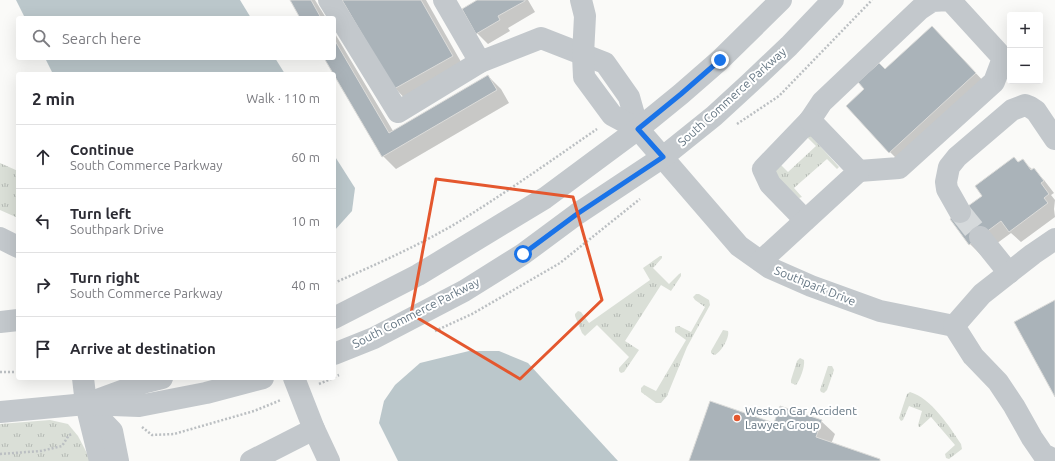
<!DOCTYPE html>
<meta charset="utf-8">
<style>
body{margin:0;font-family:Ubuntu,sans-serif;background:#f2f2f3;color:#2b2b33}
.controls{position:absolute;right:12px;top:12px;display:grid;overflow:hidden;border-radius:4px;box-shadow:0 4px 16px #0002}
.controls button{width:36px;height:36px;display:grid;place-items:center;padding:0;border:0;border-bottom:1px solid #e1e1e2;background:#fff;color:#2b2b33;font:20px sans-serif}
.stop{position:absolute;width:12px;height:12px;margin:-9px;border:3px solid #1a73e8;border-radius:50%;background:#fff}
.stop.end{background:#1a73e8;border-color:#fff;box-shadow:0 1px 4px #0008}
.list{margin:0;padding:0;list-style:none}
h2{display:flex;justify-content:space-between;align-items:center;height:52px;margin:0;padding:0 16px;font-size:17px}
h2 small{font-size:13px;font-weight:400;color:#7c7c81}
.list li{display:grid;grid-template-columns:26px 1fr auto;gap:12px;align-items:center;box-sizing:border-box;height:64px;padding:0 16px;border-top:1px solid #e1e1e2}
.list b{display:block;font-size:15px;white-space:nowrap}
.list p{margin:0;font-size:13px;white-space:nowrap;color:#7c7c81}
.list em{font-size:13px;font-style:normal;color:#7c7c81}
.icon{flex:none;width:22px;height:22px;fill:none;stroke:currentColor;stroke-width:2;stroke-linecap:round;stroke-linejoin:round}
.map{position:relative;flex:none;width:1055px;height:461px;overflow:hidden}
.search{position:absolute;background:#fff;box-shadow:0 4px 16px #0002;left:16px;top:16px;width:320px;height:44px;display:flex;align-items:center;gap:10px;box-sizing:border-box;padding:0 14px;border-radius:4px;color:#7c7c81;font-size:15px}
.panel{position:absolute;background:#fff;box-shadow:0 4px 16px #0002;left:16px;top:72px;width:320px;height:308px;border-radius:4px}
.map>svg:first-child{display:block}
.grass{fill:url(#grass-tufts)}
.water{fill:#bbc7cb}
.shadow{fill:#0003}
.building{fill:#aab3b9;stroke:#dcdcda}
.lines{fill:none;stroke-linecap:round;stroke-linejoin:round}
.minor-tunnel{stroke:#d5d9db;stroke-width:22;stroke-dasharray:22 11;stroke-linecap:butt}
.path{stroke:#bbbfc2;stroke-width:2.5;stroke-dasharray:2 2;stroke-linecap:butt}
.minor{stroke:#c3c8cc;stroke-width:22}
.route{stroke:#1a73e8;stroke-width:5}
.marked{fill:none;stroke:#e4572e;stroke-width:3;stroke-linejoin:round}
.poi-dot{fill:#e4572e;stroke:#fff;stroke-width:1.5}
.labels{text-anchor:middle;stroke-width:4;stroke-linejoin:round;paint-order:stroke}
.street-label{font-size:12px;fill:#657683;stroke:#fff}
.poi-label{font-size:12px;fill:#657683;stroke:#fff;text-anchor:start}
</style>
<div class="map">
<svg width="1055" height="461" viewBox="0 0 1055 461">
<defs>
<pattern id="grass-tufts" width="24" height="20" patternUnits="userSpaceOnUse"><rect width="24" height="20" fill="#dadfd7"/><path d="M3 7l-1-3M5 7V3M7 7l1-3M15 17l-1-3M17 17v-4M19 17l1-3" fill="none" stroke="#b4b9b4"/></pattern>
</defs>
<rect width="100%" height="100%" fill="#fafaf8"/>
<!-- grass -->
<g class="grass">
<polygon points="809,134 839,167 837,169 827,159 794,188 802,197 799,198 776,176 774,163 777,161 788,172 816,146 806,136"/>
<polygon points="0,163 18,171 18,218 0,210"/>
<polygon points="660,256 662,256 662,258 653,268 669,284 679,274 681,273 681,276 671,291 661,285 625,341 639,350 624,372 621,373 619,371 619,368 629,357 597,325 585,336 582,333 575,316 575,314 578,311 581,312 589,323 650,280 643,268"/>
<polygon points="696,294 699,294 709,300 710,305 687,347 667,396 661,403 656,403 641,392 641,388 644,385 656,391 686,340 675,332 675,327 679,326 691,332 705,307 695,300 693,297"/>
<path d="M723,330L728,331C730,337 721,353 714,355L711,353V351Z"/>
<path d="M800,358L804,360C805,367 800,380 796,385L791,383V380L797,361Z"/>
<polygon points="828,366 832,366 834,370 827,390 824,393 821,392 820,390"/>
<path d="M910,392C931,398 950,427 961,444L962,449L949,459L946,458L945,454L955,445L931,417L920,427H919L918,425L922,411L909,406L903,420L901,421L899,418L907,394Z"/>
<polygon points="50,420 68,424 78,436 91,461 0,461 0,424"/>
</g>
<!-- water -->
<g class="water">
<polygon points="16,0 240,0 251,18 25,18"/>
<polygon points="45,58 275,58 285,74 53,74"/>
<polygon points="334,155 355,188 352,211 334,231"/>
<polygon points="469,351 499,351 528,363 618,461 398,461 379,423 384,401 395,385 420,363"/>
</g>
<!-- shadow -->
<g class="shadow">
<polygon points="291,0 315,0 326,18 302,18"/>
<polygon points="344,0 426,0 465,69 408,102 395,88"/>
<polygon points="479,0 528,0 535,12 508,28 510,31 488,44 477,33"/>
<polygon points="932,27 989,87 903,165 890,152 885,70"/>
<polygon points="334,32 393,131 488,76 501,89 509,103 396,169 383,156 325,58 334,58"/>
<polygon points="1022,160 1044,180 1054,193 1051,195 1055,200 1054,209 1055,217 1021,242 1011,233 981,255 970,244 983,196"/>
<polygon points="821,421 835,434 831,444 880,461 690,461 775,424"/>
</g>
<!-- building -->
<g class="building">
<polygon points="290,0 311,0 321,18 300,18"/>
<polygon points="342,0 421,0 453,56 394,89"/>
<polygon points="477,0 525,0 525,1 498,16 500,20 476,34 462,9"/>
<polygon points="932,26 976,73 889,153 846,106 864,89 858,82 879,63 885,69"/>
<polygon points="334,39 389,133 488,75 497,90 382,157 324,58 334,58"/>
<polygon points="1014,157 1018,162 1023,159 1031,170 1034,168 1044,181 1041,183 1049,194 1044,198 1048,203 1009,232 1001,221 969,245 950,219 982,196 975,186"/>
<polygon points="1055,300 1055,397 1014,322"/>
<polygon points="710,401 774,423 780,406 822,420 816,437 880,459 880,461 689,461"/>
</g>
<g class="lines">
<!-- minor-tunnel -->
<polyline class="minor-tunnel" points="960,212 980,237"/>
<!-- path -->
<g class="path">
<polyline points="737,124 779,96 872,0"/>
<path d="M334,283C377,264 420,245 460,221C507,192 552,160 597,129"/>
<polyline points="435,331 472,314 560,263 640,199"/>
<polyline points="0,372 18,372"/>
<polyline points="334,377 339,375"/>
<polyline points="319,384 333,378"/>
<polyline points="142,427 152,435 174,434 254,411 281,400"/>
<polyline points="0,454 41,451 62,446 69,435 73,434"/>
</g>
<!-- minor -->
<g class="minor">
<polyline points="329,0 398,112 480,62 541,38 605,63 629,97 638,129"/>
<polyline points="444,0 480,62"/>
<polyline points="581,0 585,16 583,55 584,77 612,115 638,129 739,246 770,268 811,286 880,311 954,326"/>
<polyline points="960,212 947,189 946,182 949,167 957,157 1012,110 1025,105 1030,107 1036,111 1055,139"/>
<polyline points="805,220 770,184 763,169 810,120 822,102 920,9 932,1 950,0 1003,58 994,82 899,168 859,171"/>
<polyline points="980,237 1009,273"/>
<polyline points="0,238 18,247"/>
<polyline points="1055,239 1033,254 982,294 954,326 973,356 998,382 1014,406 1032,438 1043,454 1055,460"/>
<polyline points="761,261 859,171 810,120"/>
<polyline points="334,318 418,275 545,198 638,129 681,94 720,60 781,0"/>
<polyline points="0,322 18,320"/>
<polyline points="334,354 374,338 464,291 523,254 577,214 663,157 714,116 751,82 789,46 833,0"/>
<polyline points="83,378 86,404 100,461"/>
<polyline points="294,378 314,429 329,461"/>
<polyline points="97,400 146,382 162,378"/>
<polyline points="87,405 112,431 118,461"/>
<polyline points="0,412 86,404 139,406 206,393 263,378"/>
<polyline points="251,461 314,429"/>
</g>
</g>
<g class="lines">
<!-- route -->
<polyline class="route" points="523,254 577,214 663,157 638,129 681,94 720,60"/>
</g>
<!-- marked area -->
<path class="marked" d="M436,179L573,197L602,300L520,379L411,314Z"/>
<!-- markers -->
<circle class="poi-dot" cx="737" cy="418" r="4"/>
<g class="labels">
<!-- street labels -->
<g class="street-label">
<text transform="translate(732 97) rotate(-42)" y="4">South Commerce Parkway</text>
<text transform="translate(815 286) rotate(22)" y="4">Southpark Drive</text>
<text transform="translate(416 313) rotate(-27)" y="4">South Commerce Parkway</text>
</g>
<!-- poi labels -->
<g class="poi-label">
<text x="745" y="415">Weston Car Accident<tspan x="745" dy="14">Lawyer Group</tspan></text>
</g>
</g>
</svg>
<div class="controls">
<button>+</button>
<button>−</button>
</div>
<div class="stop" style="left:523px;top:254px"></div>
<div class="stop end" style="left:720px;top:60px"></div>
<div class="search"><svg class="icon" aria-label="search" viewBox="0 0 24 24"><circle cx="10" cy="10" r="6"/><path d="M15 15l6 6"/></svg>Search here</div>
<section class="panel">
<h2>2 min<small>Walk · 110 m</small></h2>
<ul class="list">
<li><svg class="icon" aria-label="ahead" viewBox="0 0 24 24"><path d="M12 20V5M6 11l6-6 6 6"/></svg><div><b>Continue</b><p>South Commerce Parkway</p></div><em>60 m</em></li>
<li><svg class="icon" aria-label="left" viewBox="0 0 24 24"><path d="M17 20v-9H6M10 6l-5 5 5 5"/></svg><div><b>Turn left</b><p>Southpark Drive</p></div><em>10 m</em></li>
<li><svg class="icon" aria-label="right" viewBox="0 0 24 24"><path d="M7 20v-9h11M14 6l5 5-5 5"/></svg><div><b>Turn right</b><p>South Commerce Parkway</p></div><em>40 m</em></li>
<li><svg class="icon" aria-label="arrive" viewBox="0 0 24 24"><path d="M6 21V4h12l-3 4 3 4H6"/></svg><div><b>Arrive at destination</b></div></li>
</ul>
</section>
</div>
